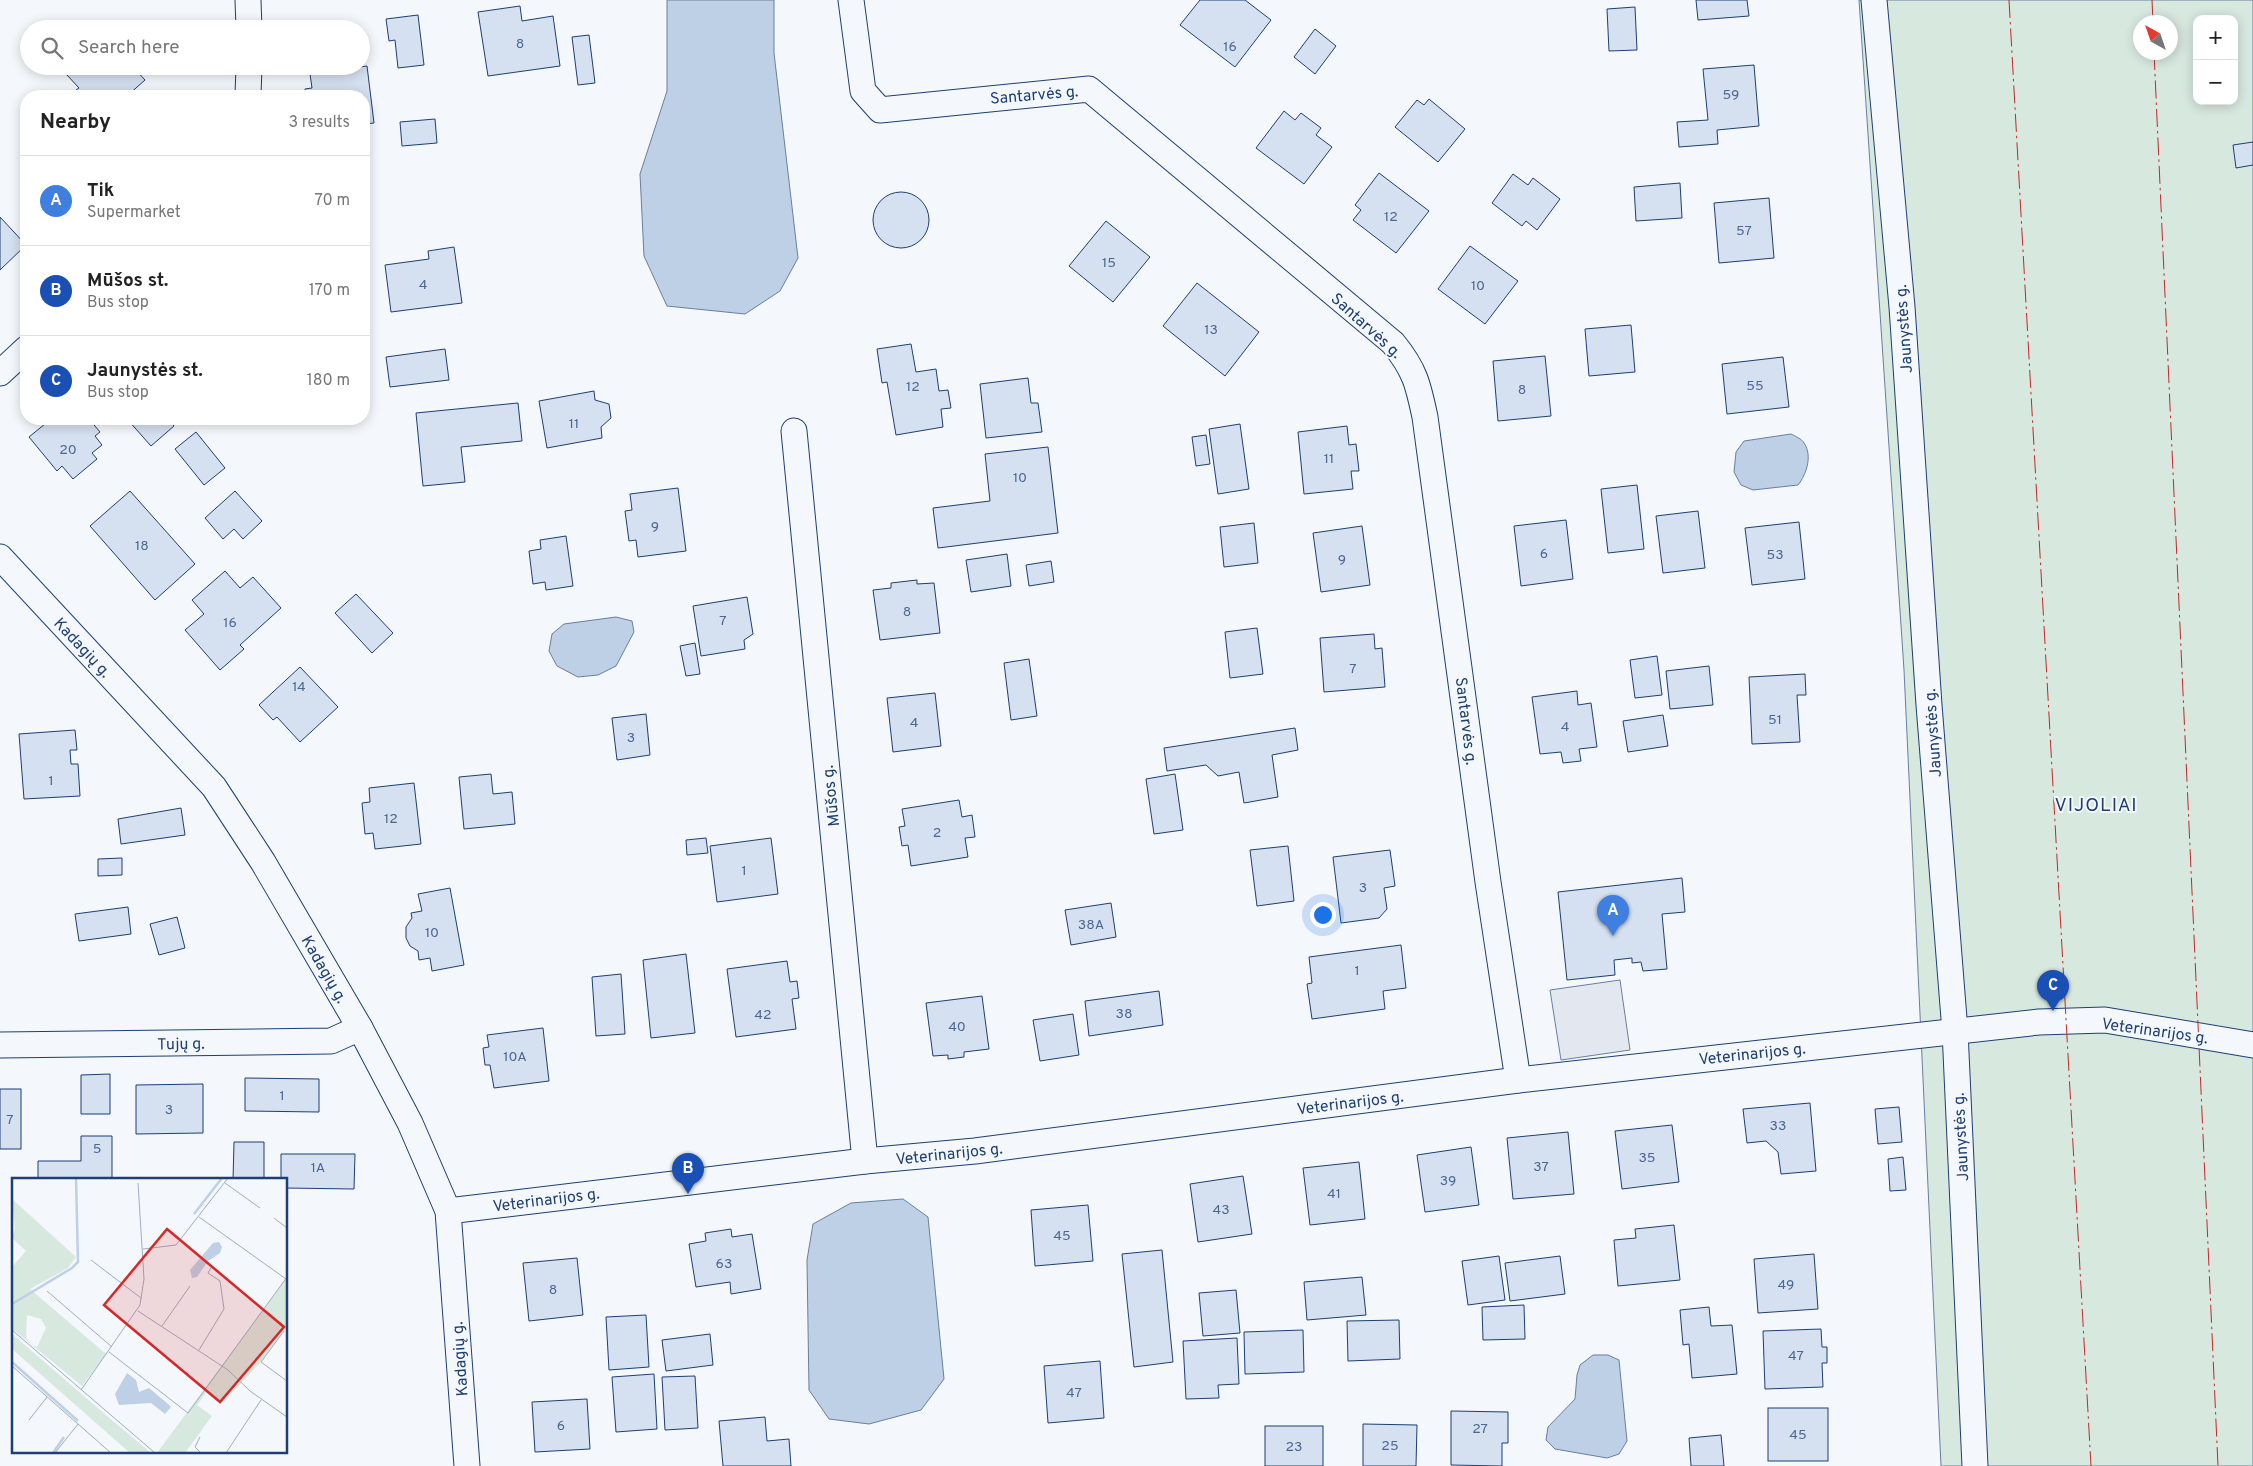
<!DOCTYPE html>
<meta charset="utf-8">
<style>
body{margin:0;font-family:Overpass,sans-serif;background:#f6f6f6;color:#222}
.controls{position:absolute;right:15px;top:15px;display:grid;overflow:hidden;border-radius:10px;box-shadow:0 2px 12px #0003}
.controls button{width:45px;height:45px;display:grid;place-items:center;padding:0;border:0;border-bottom:1px solid #e0e0e0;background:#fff;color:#222;font:25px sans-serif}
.compass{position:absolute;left:2133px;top:15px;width:45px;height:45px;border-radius:50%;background:#fff;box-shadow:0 2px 12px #0003;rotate:320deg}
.you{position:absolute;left:1322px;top:914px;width:18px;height:18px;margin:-12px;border:4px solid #fff;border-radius:50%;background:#1a73e8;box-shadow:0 0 0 8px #1a73e833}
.badge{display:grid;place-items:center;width:32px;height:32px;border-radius:50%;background:#ea580c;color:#fff;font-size:16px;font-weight:700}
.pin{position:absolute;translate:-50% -41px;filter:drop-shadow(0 1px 2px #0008)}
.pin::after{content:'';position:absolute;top:26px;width:18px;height:15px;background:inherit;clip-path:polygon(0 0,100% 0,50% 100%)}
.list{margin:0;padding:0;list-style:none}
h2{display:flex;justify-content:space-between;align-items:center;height:65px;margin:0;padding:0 20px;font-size:21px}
h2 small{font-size:16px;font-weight:400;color:#767676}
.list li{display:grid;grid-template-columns:32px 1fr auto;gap:15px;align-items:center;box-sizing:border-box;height:90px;padding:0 20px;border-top:1px solid #e0e0e0}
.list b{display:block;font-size:19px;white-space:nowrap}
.list p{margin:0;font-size:16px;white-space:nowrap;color:#767676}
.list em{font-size:16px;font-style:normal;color:#767676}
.icon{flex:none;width:28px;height:28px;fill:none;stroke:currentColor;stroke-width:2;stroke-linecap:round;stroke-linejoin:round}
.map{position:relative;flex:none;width:2253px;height:1466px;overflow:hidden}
.search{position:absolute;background:#fff;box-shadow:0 2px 12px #0003;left:20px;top:20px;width:350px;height:55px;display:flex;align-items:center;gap:12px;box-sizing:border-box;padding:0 18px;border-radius:28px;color:#767676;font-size:19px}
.panel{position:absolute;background:#fff;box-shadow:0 2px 12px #0003;left:20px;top:90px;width:350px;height:335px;border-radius:20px}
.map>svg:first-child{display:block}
.green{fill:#d7e8df;stroke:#687fa3;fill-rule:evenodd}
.parking{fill:#e3e8f0;stroke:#687fa3}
.water{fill:#bed0e5;stroke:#687fa3}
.building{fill:#d5e0f0;stroke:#1d3f73}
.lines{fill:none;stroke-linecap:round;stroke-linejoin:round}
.minor-casing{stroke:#1d3f73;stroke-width:27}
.minor{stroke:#f4f7fb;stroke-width:25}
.power{stroke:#c62828;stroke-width:1;stroke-dasharray:18 4 2.5 4;stroke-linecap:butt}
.labels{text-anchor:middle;stroke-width:4;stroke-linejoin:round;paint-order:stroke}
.number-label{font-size:14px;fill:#4b6792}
.street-label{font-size:16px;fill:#1d3f73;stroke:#f4f7fb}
.quarter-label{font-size:19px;letter-spacing:1px;fill:#1d3f73;stroke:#f4f7fb}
.inset-river{fill:none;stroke:#bed0e5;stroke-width:2.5}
.inset-road{fill:none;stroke:#9eadc5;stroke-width:1}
.view{fill:#d62828;fill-opacity:0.15;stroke:#d62828;stroke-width:2.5}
.inset-edge{fill:none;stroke:#1d3f73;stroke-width:2.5}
</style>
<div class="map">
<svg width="2253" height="1466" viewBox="0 0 2253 1466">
<rect width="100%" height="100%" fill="#f4f7fb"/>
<!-- green -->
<path class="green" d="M1859,0H2253V1466H1941L1904,670ZM2197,19H2234V101H2197ZM2140,22H2170V52H2140Z"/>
<!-- parking -->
<polygon class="parking" points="1620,980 1630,1050 1561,1060 1550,990"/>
<!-- water -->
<g class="water">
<polygon points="667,0 774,0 774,53 798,258 780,291 745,314 667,306 644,256 640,174 667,91"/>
<path d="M1791,434C1795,436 1802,439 1804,443C1813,456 1806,475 1798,485L1753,490L1741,485L1734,472L1736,452L1744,441Z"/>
<polygon points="616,617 632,621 634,632 616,666 598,675 578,677 557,666 549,651 552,634 564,624"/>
<polygon points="903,1199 928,1217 944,1379 921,1410 869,1424 829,1419 809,1390 807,1260 813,1224 851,1203"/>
<polygon points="1593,1355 1608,1355 1619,1360 1627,1441 1619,1454 1607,1458 1555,1449 1546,1440 1548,1427 1575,1399 1577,1375 1580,1365"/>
</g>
<!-- building -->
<g class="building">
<polygon points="1200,0 1245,0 1271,20 1235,67 1180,25"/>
<polygon points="1696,0 1747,0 1749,16 1698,20"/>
<polygon points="520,6 522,21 553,16 560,66 488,76 478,12"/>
<polygon points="1635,7 1637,50 1609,51 1607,9"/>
<polygon points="418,15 424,65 398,68 395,40 389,41 386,19"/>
<polygon points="1315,29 1336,46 1315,74 1294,57"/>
<polygon points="589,35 595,83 578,85 572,37"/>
<polygon points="1754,65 1759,126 1717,130 1718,144 1679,147 1677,122 1708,120 1703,69"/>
<polygon points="76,66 132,66 145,80 127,96 82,96 76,90 79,88 67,75"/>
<polygon points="367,66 374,123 364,124 364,96 306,96 305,89 312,88 310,74"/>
<polygon points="1429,99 1465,129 1438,162 1395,127 1417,100 1424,105"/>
<polygon points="1284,111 1295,120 1301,113 1321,128 1316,135 1332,147 1304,184 1256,148"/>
<polygon points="435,119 437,143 402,146 400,122"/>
<polygon points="2253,142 2253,165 2236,168 2233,145"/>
<polygon points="1379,173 1429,211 1396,253 1353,220 1361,210 1355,205"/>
<polygon points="1513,174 1528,185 1533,178 1560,199 1537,230 1526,221 1522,226 1492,203"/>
<polygon points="1680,183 1682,218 1636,221 1634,187"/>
<circle cx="901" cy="220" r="28"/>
<polygon points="1769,198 1774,258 1719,263 1714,203"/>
<polygon points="0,217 26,245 0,270"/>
<polygon points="1106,221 1150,257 1113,302 1069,266"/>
<polygon points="1470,246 1518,281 1485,324 1438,289"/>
<polygon points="454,247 462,303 391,312 385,265 429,259 428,251"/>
<polygon points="1197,283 1259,332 1225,376 1163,326"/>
<polygon points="1631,325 1635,372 1589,376 1585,329"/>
<polygon points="911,344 916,372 936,369 939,391 948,390 951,408 941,409 943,427 896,435 887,382 882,383 877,349"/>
<polygon points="445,349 449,380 390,387 386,357"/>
<polygon points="1545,356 1551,416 1498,421 1493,361"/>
<polygon points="1783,357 1789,407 1727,414 1722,364"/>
<polygon points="1028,378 1031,403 1038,403 1042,432 986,438 980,384"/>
<polygon points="594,391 595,400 609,404 611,418 601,427 602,438 547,448 539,401"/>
<polygon points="518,403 522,441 461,447 465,482 423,486 416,413"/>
<polygon points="51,419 89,419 100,432 95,436 102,445 92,453 97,459 73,479 62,466 57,471 29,437"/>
<polygon points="127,419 167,419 174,426 151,446"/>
<polygon points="1240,424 1249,489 1218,494 1209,429"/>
<polygon points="1347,426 1349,445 1356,444 1359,471 1351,471 1353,489 1304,494 1298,432"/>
<polygon points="196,432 225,468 204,485 175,449"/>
<polygon points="1206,435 1210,464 1196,466 1192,437"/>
<polygon points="1048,447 1058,533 938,548 933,508 990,501 985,454"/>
<polygon points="1637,485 1644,549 1608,553 1601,489"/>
<polygon points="678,488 686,551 638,557 636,540 629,541 625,511 632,510 630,494"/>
<polygon points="130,491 195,564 155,600 90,526"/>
<polygon points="235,491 262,521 243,539 234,529 223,539 205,518"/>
<polygon points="1698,511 1705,568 1663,573 1656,516"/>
<polygon points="1566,520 1573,579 1521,586 1514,526"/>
<polygon points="1799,522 1805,579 1752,585 1745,528"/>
<polygon points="1254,523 1258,563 1224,567 1220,527"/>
<polygon points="1362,526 1370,585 1321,592 1313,533"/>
<polygon points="566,536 573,586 546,590 545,582 533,584 529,551 541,549 540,540"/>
<polygon points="1007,554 1011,586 971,592 966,560"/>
<polygon points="1051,561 1054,582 1029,586 1026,565"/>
<polygon points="225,571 240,588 253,577 281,608 240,645 244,649 220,670 185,630 204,614 192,600"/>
<polygon points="917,580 917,584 934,583 940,633 880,640 873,590 891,588 891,583"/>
<polygon points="356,594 393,633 372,653 335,613"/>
<polygon points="747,597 753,634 744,640 745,649 701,656 693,606"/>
<polygon points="1257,628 1263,674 1230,678 1225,632"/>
<polygon points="1374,634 1375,649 1382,648 1385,687 1324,692 1320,638"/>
<polygon points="695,643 700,674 686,676 680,646"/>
<polygon points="1657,656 1662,695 1635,698 1630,660"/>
<polygon points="1029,659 1037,716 1011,720 1004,663"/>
<polygon points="1709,666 1713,705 1670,709 1666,671"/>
<polygon points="300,667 338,707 300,742 277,717 273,720 259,705"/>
<polygon points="1805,674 1806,695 1797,695 1800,742 1752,744 1749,677"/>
<polygon points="1577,691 1578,705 1591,703 1597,747 1579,749 1581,761 1563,763 1561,752 1540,754 1532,697"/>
<polygon points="935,693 941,746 893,752 887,698"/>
<polygon points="646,714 650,755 617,760 612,718"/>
<polygon points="1663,715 1668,746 1628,752 1623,721"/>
<polygon points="1295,728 1298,750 1272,755 1278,797 1244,803 1239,772 1218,776 1206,765 1167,771 1164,748"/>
<polygon points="75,730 77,750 70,750 71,764 78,764 80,796 24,799 19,734"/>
<polygon points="491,774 493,794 512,792 515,824 464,829 459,777"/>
<polygon points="1175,774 1183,830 1154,834 1146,779"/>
<polygon points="414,783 421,844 375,849 373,833 365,834 362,803 370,802 369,788"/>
<polygon points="959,800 962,817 972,815 975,837 965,838 968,857 911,866 908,845 902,846 899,827 905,826 902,809"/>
<polygon points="181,808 185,835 121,844 118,819"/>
<polygon points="706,838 708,853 687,855 686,840"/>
<polygon points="771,838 778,894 717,902 710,846"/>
<polygon points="1288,846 1294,901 1257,906 1250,850"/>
<polygon points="1390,850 1395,886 1384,888 1387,909 1379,918 1341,923 1333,857"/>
<polygon points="122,858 122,875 98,876 98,859"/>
<polygon points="1682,878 1685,912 1662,914 1667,969 1643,971 1641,962 1632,963 1632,958 1614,960 1615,975 1567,980 1558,892"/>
<polygon points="450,888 464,965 432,971 430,958 419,960 418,951 410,946 406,938 406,927 412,918 411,913 422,911 418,894"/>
<polygon points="1111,903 1116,937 1071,945 1065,910"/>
<polygon points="128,907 131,934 79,941 75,914"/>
<polygon points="177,917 185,948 159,955 150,924"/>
<polygon points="1401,945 1406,988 1383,991 1385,1009 1312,1019 1307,984 1312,983 1309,957"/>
<polygon points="686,954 695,1033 651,1038 643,960"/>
<polygon points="787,961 790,982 797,981 799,998 792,999 796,1029 736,1037 727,969"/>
<polygon points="621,974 625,1034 596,1036 592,977"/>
<polygon points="1159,991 1163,1025 1089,1036 1085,1001"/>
<polygon points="982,996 989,1049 964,1052 964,1057 948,1059 948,1055 933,1056 926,1003"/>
<polygon points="1073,1014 1079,1055 1040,1061 1033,1020"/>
<polygon points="543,1028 549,1081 494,1088 490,1065 485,1065 483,1048 489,1047 487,1035"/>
<polygon points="110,1074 110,1114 81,1114 81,1075"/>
<polygon points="245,1078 319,1079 319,1112 245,1111"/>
<polygon points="203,1084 203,1133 136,1134 136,1085"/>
<rect x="0" y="1089" width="21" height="60"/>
<polygon points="1810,1103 1816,1171 1781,1174 1778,1152 1766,1141 1747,1143 1743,1109"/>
<polygon points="1899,1107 1902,1142 1878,1144 1875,1109"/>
<polygon points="1672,1125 1679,1182 1622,1189 1615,1131"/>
<polygon points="1568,1132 1574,1194 1513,1199 1507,1138"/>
<polygon points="81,1136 112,1136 112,1178 38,1180 38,1161 81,1161"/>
<polygon points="234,1142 264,1142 264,1180 233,1180"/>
<polygon points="1471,1147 1479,1205 1425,1212 1417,1155"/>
<polygon points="281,1154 355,1154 354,1189 286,1188 286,1180 281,1180"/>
<polygon points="1903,1157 1906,1190 1890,1191 1888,1159"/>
<polygon points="1359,1162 1365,1219 1310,1225 1303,1168"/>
<polygon points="1243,1176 1252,1234 1198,1242 1190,1184"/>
<polygon points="1088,1205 1093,1261 1035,1266 1031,1210"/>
<polygon points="1674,1225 1680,1280 1618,1286 1614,1240 1636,1238 1635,1229"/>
<polygon points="731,1229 732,1237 752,1234 761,1289 731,1294 730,1282 696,1287 689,1244 706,1241 705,1233"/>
<polygon points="1162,1250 1173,1362 1134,1367 1122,1254"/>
<polygon points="1814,1254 1818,1309 1758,1313 1754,1259"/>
<polygon points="1499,1256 1505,1300 1468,1305 1462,1261"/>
<polygon points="1560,1256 1565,1294 1510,1301 1505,1263"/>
<polygon points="577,1258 583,1315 529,1321 523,1263"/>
<polygon points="1362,1277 1366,1315 1307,1320 1304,1282"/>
<polygon points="1236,1290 1240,1333 1203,1336 1199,1293"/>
<polygon points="1524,1305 1525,1339 1483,1340 1482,1307"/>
<polygon points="1709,1307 1711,1326 1732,1325 1737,1374 1692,1378 1689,1344 1683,1345 1680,1310"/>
<polygon points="646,1315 649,1367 609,1370 606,1317"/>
<polygon points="1399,1320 1400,1359 1348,1361 1347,1321"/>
<polygon points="1821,1329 1822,1347 1827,1347 1827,1363 1822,1363 1823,1387 1765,1389 1763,1331"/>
<polygon points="1303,1330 1304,1372 1245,1374 1244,1332"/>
<polygon points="710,1334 713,1365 666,1371 662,1340"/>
<polygon points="1237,1338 1239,1384 1218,1385 1219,1398 1186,1399 1183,1341"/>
<polygon points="1100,1361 1104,1418 1048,1423 1044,1366"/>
<polygon points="654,1374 657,1429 616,1432 612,1377"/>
<polygon points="695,1376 698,1428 665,1430 662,1377"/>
<polygon points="587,1399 590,1449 535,1452 532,1402"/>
<rect x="1768" y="1408" width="60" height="53"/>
<polygon points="1451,1411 1508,1412 1508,1443 1502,1443 1502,1466 1451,1465"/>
<polygon points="765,1417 767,1441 789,1439 791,1466 723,1466 719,1421"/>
<polygon points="1363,1424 1417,1425 1416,1466 1363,1466"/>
<rect x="1265" y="1426" width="58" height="40"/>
<polygon points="1721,1435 1724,1466 1691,1466 1689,1438"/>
</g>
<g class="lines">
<!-- minor casing -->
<g class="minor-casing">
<g id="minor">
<polyline points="248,0 249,29"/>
<path d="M851,0L863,91L880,110L1089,89L1393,343C1415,370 1418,384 1425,417L1488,882L1518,1080"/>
<polyline points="1874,0 1902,307 1929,705 1955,1031 1975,1466"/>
<polyline points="248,96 249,66"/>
<polyline points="0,373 26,349"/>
<polyline points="794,431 865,1161"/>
<polyline points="0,557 214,787 263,862 329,975 360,1028 410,1123 448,1211 467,1466"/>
<polyline points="0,1045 331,1041 360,1028"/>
<polyline points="448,1211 865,1161 975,1151 1518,1080 2039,1022 2105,1020 2253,1045"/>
</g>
</g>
<!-- minor -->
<use href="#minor" class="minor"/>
<!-- power -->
<g class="power">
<polyline points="2009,0 2091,1466"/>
<polyline points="2152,0 2153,22"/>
<polyline points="2154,52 2218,1466"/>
</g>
</g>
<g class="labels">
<!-- number labels -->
<g class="number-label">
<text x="520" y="48">8</text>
<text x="1230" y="51">16</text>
<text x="1731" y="99">59</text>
<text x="1391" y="221">12</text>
<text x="1744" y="235">57</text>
<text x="1109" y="267">15</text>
<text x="423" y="289">4</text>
<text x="1478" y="290">10</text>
<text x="1211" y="334">13</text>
<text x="1755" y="390">55</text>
<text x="913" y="391">12</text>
<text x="1522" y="394">8</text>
<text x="574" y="428">11</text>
<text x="68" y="454">20</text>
<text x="1329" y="463">11</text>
<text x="1020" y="482">10</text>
<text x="655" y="531">9</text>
<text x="142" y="550">18</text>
<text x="1544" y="558">6</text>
<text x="1775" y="559">53</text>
<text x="1342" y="564">9</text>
<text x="907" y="616">8</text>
<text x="723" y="625">7</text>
<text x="230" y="627">16</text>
<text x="1353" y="673">7</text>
<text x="299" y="691">14</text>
<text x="1775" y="724">51</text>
<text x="914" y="727">4</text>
<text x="1565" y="731">4</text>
<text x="631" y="742">3</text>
<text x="51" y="785">1</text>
<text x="391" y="823">12</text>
<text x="937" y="837">2</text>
<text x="744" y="875">1</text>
<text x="1363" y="892">3</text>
<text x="1091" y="929">38A</text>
<text x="432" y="937">10</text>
<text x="1357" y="975">1</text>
<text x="1124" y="1018">38</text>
<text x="763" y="1019">42</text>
<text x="957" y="1031">40</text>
<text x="515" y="1061">10A</text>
<text x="282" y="1100">1</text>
<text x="169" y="1114">3</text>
<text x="10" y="1124">7</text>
<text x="1778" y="1130">33</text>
<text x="97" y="1153">5</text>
<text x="1647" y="1162">35</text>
<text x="1541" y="1171">37</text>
<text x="318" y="1172">1A</text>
<text x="1448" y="1185">39</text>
<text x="1334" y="1198">41</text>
<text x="1221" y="1214">43</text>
<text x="1062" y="1240">45</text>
<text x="724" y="1268">63</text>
<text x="1786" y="1289">49</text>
<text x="553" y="1294">8</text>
<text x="1796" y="1360">47</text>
<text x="1074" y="1397">47</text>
<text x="561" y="1430">6</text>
<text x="1480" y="1433">27</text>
<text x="1798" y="1439">45</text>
<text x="1390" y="1450">25</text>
<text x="1294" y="1451">23</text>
</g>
<!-- street labels -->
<g class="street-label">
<text transform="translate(1034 94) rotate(-5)" y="6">Santarvės g.</text>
<text transform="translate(1367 325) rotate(42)" y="6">Santarvės g.</text>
<text transform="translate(1903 329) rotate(-94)" y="6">Jaunystės g.</text>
<text transform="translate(83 647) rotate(47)" y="6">Kadagių g.</text>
<text transform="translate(1467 721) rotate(83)" y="6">Santarvės g.</text>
<text transform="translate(1932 733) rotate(-94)" y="6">Jaunystės g.</text>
<text transform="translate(830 796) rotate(-96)" y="6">Mūšos g.</text>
<text transform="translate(325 969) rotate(60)" y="6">Kadagių g.</text>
<text transform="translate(2155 1030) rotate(8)" y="6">Veterinarijos g.</text>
<text transform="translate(181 1043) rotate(-1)" y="6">Tujų g.</text>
<text transform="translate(1752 1053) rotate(-6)" y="6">Veterinarijos g.</text>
<text transform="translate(1350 1102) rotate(-7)" y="6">Veterinarijos g.</text>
<text transform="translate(1960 1137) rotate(-93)" y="6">Jaunystės g.</text>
<text transform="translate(949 1153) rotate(-6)" y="6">Veterinarijos g.</text>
<text transform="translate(546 1199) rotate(-7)" y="6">Veterinarijos g.</text>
<text transform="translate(459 1359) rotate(-94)" y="6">Kadagių g.</text>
</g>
<!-- quarter labels -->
<g class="quarter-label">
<text x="2096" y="811">VIJOLIAI</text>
</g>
</g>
<!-- overview -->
<g transform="translate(12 1178)">
<rect width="275" height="275" fill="#f4f7fb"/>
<path d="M0,21L64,79L56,90L18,111L94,176L70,208L19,166L25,169L34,150L29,141L15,137L14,160L18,165L0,151V89L14,73L0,60L3,51ZM275,99V149L248,185L209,226L194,215L185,227L200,238L173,275H145ZM0,156L95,238L139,275H118L0,171Z" fill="#d7e8df"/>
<path d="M207,64L210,69L208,75L196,83L185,99L180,100L178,92L201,65ZM115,195L124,202L127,214L137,210L156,226L159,229L153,236L139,225L107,227L103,216Z" fill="#bed0e5"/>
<path class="inset-river" d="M182,36L210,0M0,126L60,90L66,84L64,0M0,184L66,243M41,275L52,259"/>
<path class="inset-road" d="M213,5L248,30M187,39L274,101M262,40L275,50M131,71L164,67L216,0M79,82L129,120M35,113L100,169M126,133L216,192L238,213L275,239M150,148L178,108M0,152L143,275M272,153L249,184L275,203M187,172L212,131L208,103L196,95L200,88M97,174L176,235L275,99M0,188L99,275M69,212L128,127L132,101L126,5M17,242L35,219M188,259L183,269L189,275M43,275L66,246M214,275L249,222"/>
<path class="view" d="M155,51L272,149L208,224L92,127Z"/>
<rect width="275" height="275" class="inset-edge"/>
</g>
</svg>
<div class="controls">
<button>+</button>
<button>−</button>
</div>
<svg class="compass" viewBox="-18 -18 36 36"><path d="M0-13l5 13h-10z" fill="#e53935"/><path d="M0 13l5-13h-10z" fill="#767676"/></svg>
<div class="you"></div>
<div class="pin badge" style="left:1613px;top:936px;background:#3f7fe0">A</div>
<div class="pin badge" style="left:688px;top:1194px;background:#1a4fb4">B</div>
<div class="pin badge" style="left:2053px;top:1011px;background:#1a4fb4">C</div>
<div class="search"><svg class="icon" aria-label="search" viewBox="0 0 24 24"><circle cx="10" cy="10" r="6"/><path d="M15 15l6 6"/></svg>Search here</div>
<section class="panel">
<h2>Nearby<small>3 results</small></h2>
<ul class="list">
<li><span class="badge" style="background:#3f7fe0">A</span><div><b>Tik</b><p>Supermarket</p></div><em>70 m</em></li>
<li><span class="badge" style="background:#1a4fb4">B</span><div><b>Mūšos st.</b><p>Bus stop</p></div><em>170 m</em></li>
<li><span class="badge" style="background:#1a4fb4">C</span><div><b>Jaunystės st.</b><p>Bus stop</p></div><em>180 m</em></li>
</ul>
</section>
</div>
